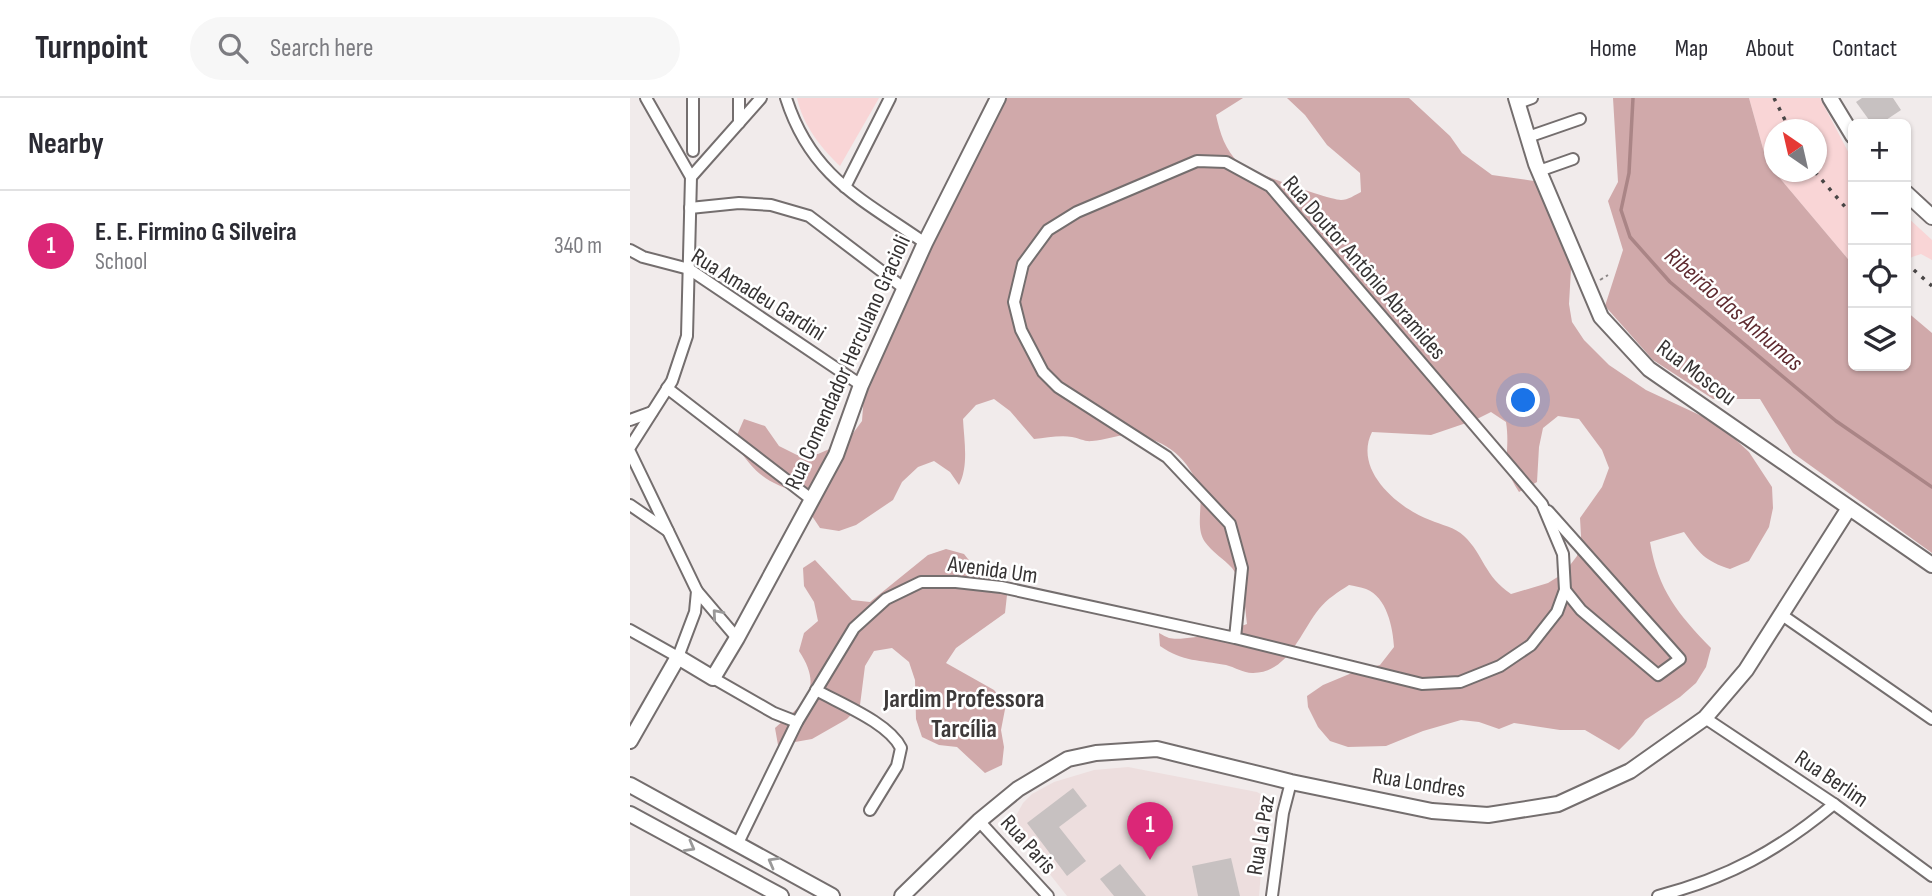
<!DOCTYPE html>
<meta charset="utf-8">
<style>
body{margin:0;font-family:"Sofia Sans Condensed",sans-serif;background:#f7f7f7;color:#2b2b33}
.controls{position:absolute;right:21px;top:21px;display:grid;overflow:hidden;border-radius:10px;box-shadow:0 2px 5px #0004}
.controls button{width:63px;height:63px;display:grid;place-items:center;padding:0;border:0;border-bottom:2px solid #e1e1e2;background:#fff;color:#2b2b33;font:35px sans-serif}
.compass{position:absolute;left:1134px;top:21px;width:63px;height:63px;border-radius:50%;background:#fff;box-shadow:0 2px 5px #0004;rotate:326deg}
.you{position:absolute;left:894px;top:303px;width:24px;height:24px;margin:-18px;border:5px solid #fff;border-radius:50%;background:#1a73e8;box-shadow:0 0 0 10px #1a73e833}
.badge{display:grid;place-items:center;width:46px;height:46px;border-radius:50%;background:#db2777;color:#fff;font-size:23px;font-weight:700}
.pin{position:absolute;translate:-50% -58px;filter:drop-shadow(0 2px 4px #0008)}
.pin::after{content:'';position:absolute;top:37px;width:24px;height:21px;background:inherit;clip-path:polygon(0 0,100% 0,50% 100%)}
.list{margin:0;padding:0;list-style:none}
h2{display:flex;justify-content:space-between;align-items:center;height:91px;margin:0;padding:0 28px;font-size:30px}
h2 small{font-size:23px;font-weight:400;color:#7c7c81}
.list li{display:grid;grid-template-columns:46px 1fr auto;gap:21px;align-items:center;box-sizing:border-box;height:112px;padding:0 28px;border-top:2px solid #e1e1e2}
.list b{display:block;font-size:26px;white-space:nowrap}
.list p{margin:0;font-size:23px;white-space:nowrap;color:#7c7c81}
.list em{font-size:23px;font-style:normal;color:#7c7c81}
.icon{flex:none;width:38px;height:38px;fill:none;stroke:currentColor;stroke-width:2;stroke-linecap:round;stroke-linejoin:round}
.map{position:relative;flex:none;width:1302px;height:798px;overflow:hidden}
header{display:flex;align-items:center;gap:42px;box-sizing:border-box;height:98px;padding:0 35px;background:#fff;border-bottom:2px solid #e1e1e2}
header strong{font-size:33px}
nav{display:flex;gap:38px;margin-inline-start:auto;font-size:24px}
.search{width:490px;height:63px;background:#f7f7f7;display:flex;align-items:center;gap:18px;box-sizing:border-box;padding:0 24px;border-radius:38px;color:#7c7c81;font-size:26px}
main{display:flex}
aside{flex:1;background:#fff}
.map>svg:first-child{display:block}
.built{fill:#eddede}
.green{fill:#f9d5d6;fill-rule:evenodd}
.forest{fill:#d0a9aa;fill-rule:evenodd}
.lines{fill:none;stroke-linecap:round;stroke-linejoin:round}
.stream{stroke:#aa8586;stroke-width:3.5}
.building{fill:#c7c1c1}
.street-casing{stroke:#746e6e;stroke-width:14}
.secondary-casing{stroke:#746e6e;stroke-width:18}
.path{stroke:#8c8787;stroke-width:2;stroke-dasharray:3.5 3.5;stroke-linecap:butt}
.street{stroke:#fff;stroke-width:10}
.secondary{stroke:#fff;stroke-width:14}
.rail{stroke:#494646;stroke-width:3.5;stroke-dasharray:3.5 7;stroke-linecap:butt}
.oneway{stroke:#9a9999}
.labels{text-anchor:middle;stroke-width:5;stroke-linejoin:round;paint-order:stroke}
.street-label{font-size:23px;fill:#363333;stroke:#fff}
.water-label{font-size:24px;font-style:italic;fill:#5e2a2f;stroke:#fff}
.quarter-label{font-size:26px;font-weight:bold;fill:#3e3a3a;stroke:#fff}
</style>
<header>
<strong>Turnpoint</strong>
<div class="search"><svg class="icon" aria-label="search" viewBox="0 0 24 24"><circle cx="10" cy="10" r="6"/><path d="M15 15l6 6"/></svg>Search here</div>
<nav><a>Home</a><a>Map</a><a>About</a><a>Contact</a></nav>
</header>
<main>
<aside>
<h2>Nearby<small></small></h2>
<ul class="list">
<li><span class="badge">1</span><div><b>E. E. Firmino G Silveira</b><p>School</p></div><em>340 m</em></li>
</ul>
</aside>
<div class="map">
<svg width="1302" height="798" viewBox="0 0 1302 798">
<rect width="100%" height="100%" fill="#f1ebeb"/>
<!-- built -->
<polygon class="built" points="498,669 627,694 634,698 637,705 629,798 437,798 381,727 393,705 402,696 424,684 464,672"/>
<!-- green -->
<g class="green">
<path d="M167,0H249L210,68C190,49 173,27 167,0Z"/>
<path d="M1119,0H1190L1223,63V167L1137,65ZM1144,32H1186V74H1144Z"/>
<polygon points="1276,118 1302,142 1302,162 1291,156 1282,159 1276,164"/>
</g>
<!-- forest -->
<g class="forest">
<path d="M377,0H613L586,17C590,35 595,52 609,65C617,73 700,102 711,102C718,102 725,97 731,94L730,75L697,47L675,17L657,0H779L820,38L832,55L862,77L904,83L919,94L942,154L939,206L942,224L954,242L979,267L1016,292L1076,320L1106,342L1119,354L1142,389L1143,410L1139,429L1119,463L1100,471C1075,463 1069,455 1054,434L1020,444C1028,492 1048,516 1081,550L1076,569L1066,585L1050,599L1015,622L1004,637L989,652L955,632H930L884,625L869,631L849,624L831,622L793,633L756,648L718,649L700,643L688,629L678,609L677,598L693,587L729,572L750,567L764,549C763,530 757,499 736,491C731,489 724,488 719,487C708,494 697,501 689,511C671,533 658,576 622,575C614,575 604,569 596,567C570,562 553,564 530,548L529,535C533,537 536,539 539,540C554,544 602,532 617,526C615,508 614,485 602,470C594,461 582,454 575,444C564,428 575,405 568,387C556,357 531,339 499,337C486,337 475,342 462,343C455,344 449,340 442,339C430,337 416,340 404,341L380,313L364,301L346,307L333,321C334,342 339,368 329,387L320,374L304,363L288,369L272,384L263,402L226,427L209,433L190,430L178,412L172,396C135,384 125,376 104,344L114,321L135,328L149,348L167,357L188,356L204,349L221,338L232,323L237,253L245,235L281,187ZM861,314L876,324C881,355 869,364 889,394L907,384L909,349L913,330L928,318L949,321L972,352L979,370L972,389L950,420L951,438L947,458L934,475L918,485L881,496C854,478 854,457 834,438C825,429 811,427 800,422C768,410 723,372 742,334L801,337L845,322Z"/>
<polygon points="983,0 1119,0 1137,65 1223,167 1223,268 1276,268 1276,213 1302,235 1302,455 1163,355 1130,301 1083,301 1023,262 975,208 993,152 978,103 988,84"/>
<path d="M316,451L334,456L346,471L360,480L377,497L375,515L326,550L316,565L364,592L376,606L371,632L374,649L372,667L355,675L327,649L309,647L292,639L286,621L285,582L279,564L262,550L244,553L235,568L230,607L217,621L182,641L148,647L145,630C175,605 194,591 169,553L174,535L188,523L184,504L174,488L173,470L185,462L222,502L240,504L298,457Z"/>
</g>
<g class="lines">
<!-- stream -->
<polyline class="stream" points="1003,0 999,75 991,112 1000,139 1040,184 1206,323 1302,389"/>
</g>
<!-- building -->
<g class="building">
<polygon points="1232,0 1263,0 1271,12 1250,26 1242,26 1226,4"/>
<polygon points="443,690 457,708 429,729 456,763 437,778 397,725"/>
<polygon points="601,760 610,798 568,798 562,768"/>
<polygon points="490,766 516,798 484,798 470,781"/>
</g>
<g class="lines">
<!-- street casing -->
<g class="street-casing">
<g id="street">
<polyline points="16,0 61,79"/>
<path d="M156,0C181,79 232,101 295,145"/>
<polyline points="888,5 902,0"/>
<polyline points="109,25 109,0"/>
<polyline points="898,39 950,21"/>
<polyline points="63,53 63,0"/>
<polyline points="909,73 943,61"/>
<polyline points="215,89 260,0"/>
<polyline points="60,110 109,105 141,107 179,118 275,191"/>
<polyline points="0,152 13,159 59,171 231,287"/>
<polyline points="37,290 181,401"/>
<polyline points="0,322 22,314"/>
<polyline points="0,349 42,283 57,238 61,79 131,0"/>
<polyline points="0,354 67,493 65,514 48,559 0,532"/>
<polyline points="0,407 38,433"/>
<polyline points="918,413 1050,561 1028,577 951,512 935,492"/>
<polyline points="67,493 107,540"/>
<polyline points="1152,517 1302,621"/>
<polyline points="83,580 144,615 167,624"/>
<path d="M186,592C211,606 259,625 271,650L267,668L240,712"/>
<polyline points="1075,620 1204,706 1302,778"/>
<polyline points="349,723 418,798"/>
<polyline points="108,745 167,624 224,530 256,501 291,484 326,484 371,489 605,540 792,586 830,584 870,568 901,547 927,514 935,492 933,456 912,406 640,88 596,64 567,63 447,114 418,132 393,166 384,204 391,232 413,274 428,289 537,359 600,426 612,470 605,540"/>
<polyline points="642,798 653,715 661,684"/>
<path d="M1028,798C1098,780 1149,752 1204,706"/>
</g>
</g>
<!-- secondary casing -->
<g class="secondary-casing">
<g id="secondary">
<polyline points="886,0 906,66 971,219 1019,271 1302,467"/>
<polyline points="1200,0 1223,38"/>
<polyline points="1276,95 1302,119"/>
<polyline points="0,643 48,559 83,580 107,540 206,357 231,287 295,145 368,0"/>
<polyline points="0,687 202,798"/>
<polyline points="0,716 151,798"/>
<polyline points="272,798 349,723 388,691 438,661 466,655 527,651 661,684 802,713 858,717 928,706 1000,673 1075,620 1116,572 1219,410"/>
</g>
</g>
<!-- path -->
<polyline class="path" points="970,182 978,177"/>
<!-- street -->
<use href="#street" class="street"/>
<!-- secondary -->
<use href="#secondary" class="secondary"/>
<!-- rail -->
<g class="rail">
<polyline points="1144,0 1160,32"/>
<polyline points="1185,74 1223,118"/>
<polyline points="1276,165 1302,188"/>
</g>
</g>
<!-- one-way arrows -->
<defs><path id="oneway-chevron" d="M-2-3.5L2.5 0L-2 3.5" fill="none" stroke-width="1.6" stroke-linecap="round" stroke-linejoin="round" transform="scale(1.75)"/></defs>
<g class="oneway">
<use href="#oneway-chevron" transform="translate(87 516) rotate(-131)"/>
<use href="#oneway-chevron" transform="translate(60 749) rotate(29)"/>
<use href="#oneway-chevron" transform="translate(143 764) rotate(-151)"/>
</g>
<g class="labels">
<!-- street labels -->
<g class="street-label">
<text transform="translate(735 169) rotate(49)" y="8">Rua Doutor Antônio Abramides</text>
<text transform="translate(129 196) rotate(32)" y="8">Rua Amadeu Gardini</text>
<text transform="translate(217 264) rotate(-66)" y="8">Rua Comendador Herculano Gracioli</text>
<text transform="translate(1067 274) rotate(37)" y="8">Rua Moscou</text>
<text transform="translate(363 471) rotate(8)" y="8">Avenida Um</text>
<text transform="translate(1202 680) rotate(34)" y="8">Rua Berlim</text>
<text transform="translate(789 684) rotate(9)" y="8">Rua Londres</text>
<text transform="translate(630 737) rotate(-81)" y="8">Rua La Paz</text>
<text transform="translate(399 746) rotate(48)" y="8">Rua Paris</text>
</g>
<!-- water labels -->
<g class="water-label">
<text transform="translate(1104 211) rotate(41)" y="8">Ribeirão das Anhumas</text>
</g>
<!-- quarter labels -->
<g class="quarter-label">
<text x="334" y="609">Jardim Professora<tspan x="334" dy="30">Tarcília</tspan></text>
</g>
</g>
</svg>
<div class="controls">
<button>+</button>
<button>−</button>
<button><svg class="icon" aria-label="locate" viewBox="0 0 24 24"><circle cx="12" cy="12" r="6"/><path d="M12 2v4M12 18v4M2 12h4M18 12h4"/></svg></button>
<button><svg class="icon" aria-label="layers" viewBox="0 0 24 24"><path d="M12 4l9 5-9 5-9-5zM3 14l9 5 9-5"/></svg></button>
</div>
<svg class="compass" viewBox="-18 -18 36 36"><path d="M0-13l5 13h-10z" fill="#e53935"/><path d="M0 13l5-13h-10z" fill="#7c7c81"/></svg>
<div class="you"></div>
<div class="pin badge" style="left:520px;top:762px">1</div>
</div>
</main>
